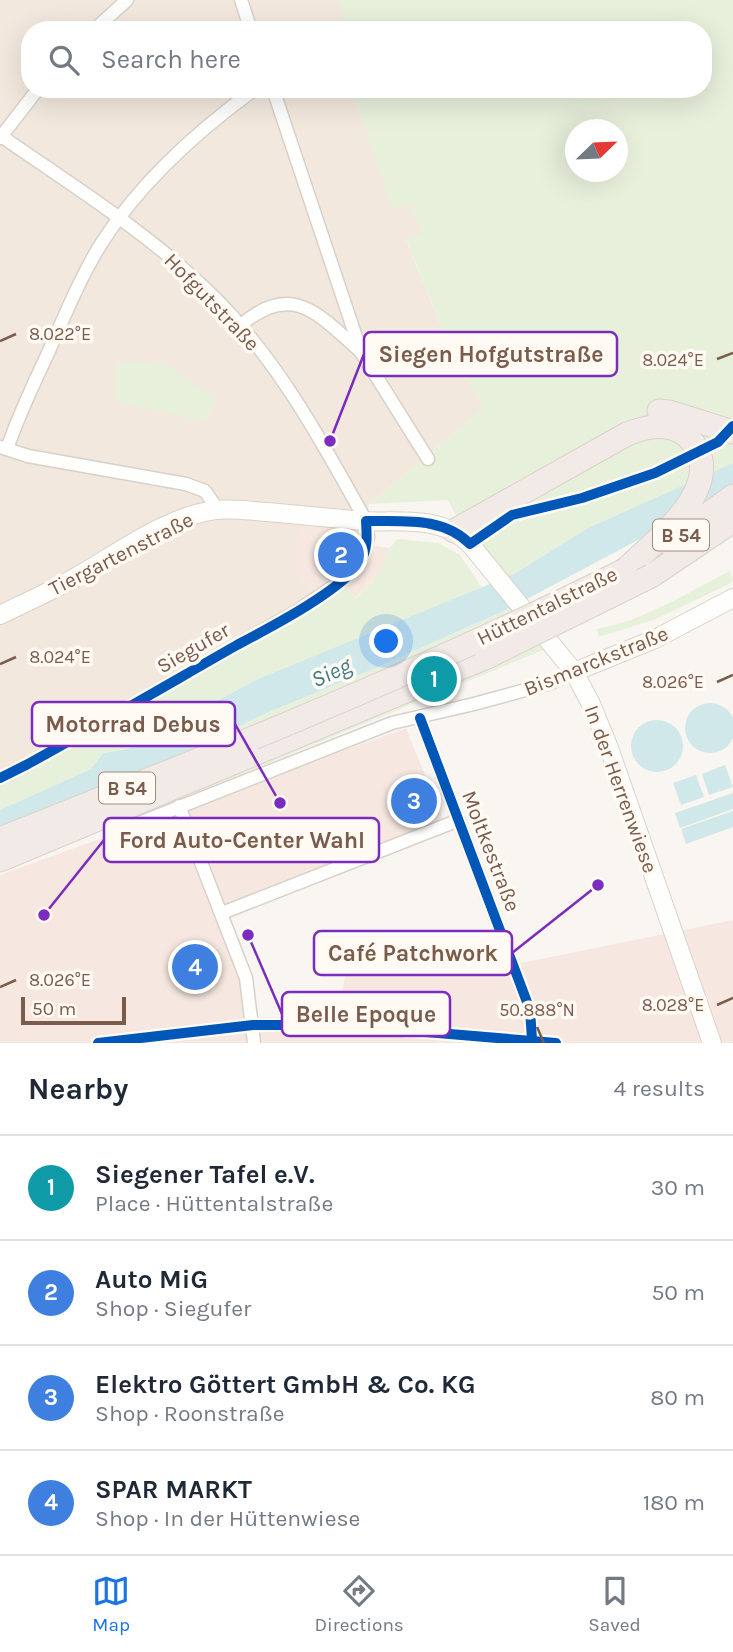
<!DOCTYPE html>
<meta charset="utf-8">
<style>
body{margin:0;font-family:Karla,sans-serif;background:#f2f2f3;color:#1f2937}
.compass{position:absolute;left:565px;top:119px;width:63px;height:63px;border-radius:50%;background:#fff;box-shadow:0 7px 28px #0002;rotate:67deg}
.scale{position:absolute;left:21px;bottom:18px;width:105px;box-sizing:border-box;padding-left:7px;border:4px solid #7a5c4d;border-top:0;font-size:19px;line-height:24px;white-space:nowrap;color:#7a5c4d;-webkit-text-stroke:5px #fffaf3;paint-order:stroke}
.you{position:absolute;left:387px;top:642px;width:24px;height:24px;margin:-18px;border:5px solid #fff;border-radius:50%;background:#1a73e8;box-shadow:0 0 0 10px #1a73e833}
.badge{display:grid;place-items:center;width:46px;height:46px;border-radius:50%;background:#1a73e8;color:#fff;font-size:23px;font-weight:700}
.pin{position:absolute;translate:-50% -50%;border:4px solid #fff;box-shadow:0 2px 7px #0006}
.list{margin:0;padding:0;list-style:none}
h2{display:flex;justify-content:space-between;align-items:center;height:91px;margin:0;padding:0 28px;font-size:30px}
h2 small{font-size:23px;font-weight:400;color:#747a83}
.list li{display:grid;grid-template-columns:46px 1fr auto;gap:21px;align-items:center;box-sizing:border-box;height:105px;padding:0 28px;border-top:2px solid #e0e1e3}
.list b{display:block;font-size:26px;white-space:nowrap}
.list p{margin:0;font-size:23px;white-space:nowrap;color:#747a83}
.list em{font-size:23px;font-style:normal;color:#747a83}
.icon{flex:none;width:38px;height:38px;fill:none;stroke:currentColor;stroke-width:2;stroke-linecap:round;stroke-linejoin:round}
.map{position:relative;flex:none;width:733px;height:1043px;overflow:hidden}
.search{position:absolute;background:#fff;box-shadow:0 7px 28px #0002;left:21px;right:21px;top:21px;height:77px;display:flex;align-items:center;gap:18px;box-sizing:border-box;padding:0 24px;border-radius:28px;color:#747a83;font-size:26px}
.sheet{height:511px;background:#fff}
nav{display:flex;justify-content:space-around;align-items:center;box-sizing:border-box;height:98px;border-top:2px solid #e0e1e3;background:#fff;font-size:19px;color:#747a83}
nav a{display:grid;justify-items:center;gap:4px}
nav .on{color:#1a73e8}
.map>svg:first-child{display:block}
.residential{fill:#f2e8de}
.commercial{fill:#f6e8e1}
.green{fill:#e7f0db;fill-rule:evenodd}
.water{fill:#d0e8ea}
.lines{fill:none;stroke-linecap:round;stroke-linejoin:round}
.street-casing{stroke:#d7d1cb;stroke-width:15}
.secondary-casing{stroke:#d9d2cb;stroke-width:20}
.highway-casing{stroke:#dad1cc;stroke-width:25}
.street{stroke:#fefefd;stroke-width:12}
.secondary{stroke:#fefefd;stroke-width:18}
.highway{stroke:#f2eae7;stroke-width:23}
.highway-bridge-casing{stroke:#dad1cc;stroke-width:25;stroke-linecap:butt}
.highway-bridge{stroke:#f2eae7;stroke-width:23}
.cycleway-casing{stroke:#fffaf3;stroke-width:15}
.cycleway{stroke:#0057b8;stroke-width:10}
.ticks{fill:none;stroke:#7a5c4d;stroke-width:2.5}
.labels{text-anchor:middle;stroke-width:7;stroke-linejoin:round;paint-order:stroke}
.shield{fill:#fffaf3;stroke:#a28b7f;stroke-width:2}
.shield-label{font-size:19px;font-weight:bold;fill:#7a5c4d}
.street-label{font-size:21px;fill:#7a5c4d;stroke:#fffaf3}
.water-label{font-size:23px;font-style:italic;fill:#437c86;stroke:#fffaf3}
.ticks-label{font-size:18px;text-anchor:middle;fill:#7a5c4d;stroke:#fffaf3;stroke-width:7;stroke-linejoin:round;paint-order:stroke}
.leader{fill:none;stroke:#7b2cbf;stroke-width:2.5}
.callout-dot{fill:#7b2cbf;stroke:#fffaf3;stroke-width:2.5}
.callout{fill:#fffaf3;stroke:#7b2cbf;stroke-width:2.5}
.callout-label{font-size:23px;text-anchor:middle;font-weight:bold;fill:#7a5c4d}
</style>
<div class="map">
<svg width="733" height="1043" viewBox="0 0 733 1043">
<rect width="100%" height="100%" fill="#f9f5f0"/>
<!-- residential -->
<polygon class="residential" points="0,0 338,0 348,30 30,30 30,89 352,89 392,207 410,202 423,234 406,240 458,368 485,407 369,504 366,521 314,600 0,778"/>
<!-- commercial -->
<g class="commercial">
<polygon points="306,516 366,521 367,545 390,548 377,577 354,599 314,600 293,566 296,541"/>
<polygon points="406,728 446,828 225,914 254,1020 336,1017 351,953 394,936 468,974 733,920 733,1043 0,1043 0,875"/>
</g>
<!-- green -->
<g class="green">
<path d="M338,0H733V463L588,528L514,574L491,584L448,500L369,504L485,407L458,368L406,239L422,234L410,203L392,208L352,89H703V30H348ZM576,130H618V172H576Z"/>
<polygon points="116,362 165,364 217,400 206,422 115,401"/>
<polygon points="397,539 438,543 460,555 482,588 258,679 127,749 103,753 91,769 0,810 0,778 340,582 355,599 377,577 390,548"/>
<path d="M730,571L733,581L727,585L656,619L599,637L597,629C644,621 688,592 730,571Z"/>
<polygon points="511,608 546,649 164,806 0,867 183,754 264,714 371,670"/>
</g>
<!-- water -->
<g class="water">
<polygon points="733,463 733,495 640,539 506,610 371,670 264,714 183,754 0,830 0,810 91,769 103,753 128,749 258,679 514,574 588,528"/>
<circle cx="710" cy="728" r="25"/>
<circle cx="657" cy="746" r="26"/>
<polygon points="725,765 733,787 709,795 702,774"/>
<polygon points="696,775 704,797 681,805 673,783"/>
<polygon points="733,793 733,809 680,828 675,813"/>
<polygon points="733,811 733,827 686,844 681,829"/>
</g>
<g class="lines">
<!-- street casing -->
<g class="street-casing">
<g id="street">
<polyline points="241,0 251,30"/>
<polyline points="94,30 127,0"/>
<polyline points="273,89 361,352 428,459"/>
<polyline points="0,138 38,89"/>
<path d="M240,326C292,280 319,315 360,351"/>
<polyline points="0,447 28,456 186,484 205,491 218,510"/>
<path d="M7,449C18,416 34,383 49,351C65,315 80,278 101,244C140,182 196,132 255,89"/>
<polyline points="420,718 530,1010 532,1039"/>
<path d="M0,778L28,764L297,611L340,582L359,563L364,553L368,537L366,521C321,440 277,358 210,293C147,232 73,186 1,136"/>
<polyline points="179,806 246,978 254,1043"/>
<polyline points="139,823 392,723 474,704 551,683 574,672"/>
<polyline points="222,913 459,820"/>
<polyline points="98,1043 253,1025 343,1025 556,1043"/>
</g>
</g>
<!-- secondary casing -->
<g class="secondary-casing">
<g id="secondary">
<path d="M0,615C26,602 52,591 76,577C120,552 165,517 215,510C232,508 251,511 268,512C300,515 332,518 364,521C401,523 441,515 470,544L574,672L591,704L609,748L712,1043"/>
<polyline points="574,672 655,639 733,598"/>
</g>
</g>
<!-- highway casing -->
<g class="highway-casing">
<g id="highway">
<polyline points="659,411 669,412 733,432"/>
<path d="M454,531L627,434C647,426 670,421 688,437C733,483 655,541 625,570"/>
<polyline points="669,543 733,496"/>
<polyline points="651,576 733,521"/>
<polyline points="0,839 253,738"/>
<polyline points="0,860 487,657"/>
</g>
</g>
<!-- street -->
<use href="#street" class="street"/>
<!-- secondary -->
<use href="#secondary" class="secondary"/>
<!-- highway -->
<use href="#highway" class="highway"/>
<!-- highway-bridge casing -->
<g class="highway-bridge-casing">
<g id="highway-bridge">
<polyline points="487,657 651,576"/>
<path d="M253,738C379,686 503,631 625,570"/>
</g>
</g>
<!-- highway-bridge -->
<use href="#highway-bridge" class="highway-bridge"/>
<!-- cycleway casing -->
<g class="cycleway-casing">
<g id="cycleway">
<polyline points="420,718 530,1010 532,1039"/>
<path d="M0,778L28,764C98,725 167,685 237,645C269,628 341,591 360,562C368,549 367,536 366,521C402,522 442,516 470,544L512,515L582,498L655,473L718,442L733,426"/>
<polyline points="98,1043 253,1025 343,1025 556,1043"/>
</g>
</g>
<!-- cycleway -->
<use href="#cycleway" class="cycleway"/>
</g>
<!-- ticks -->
<path class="ticks" d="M0,341L16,334M717,359L733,353M0,664L16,657M717,682L733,675M0,987L16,980M717,1005L733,998M537,1027L544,1043"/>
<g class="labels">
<!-- shield labels -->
<g class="shield">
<rect x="653" y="519.5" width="56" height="31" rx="5"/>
<rect x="99" y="772.5" width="56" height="31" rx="5"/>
</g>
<g class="shield-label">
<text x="681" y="542">B 54</text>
<text x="127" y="795">B 54</text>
</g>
<!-- street labels -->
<g class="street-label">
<text transform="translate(212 302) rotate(46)" y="7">Hofgutstraße</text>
<text transform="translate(121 554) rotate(-27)" y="7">Tiergartenstraße</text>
<text transform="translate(547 606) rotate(-26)" y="7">Hüttentalstraße</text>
<text transform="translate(193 648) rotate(-30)" y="7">Siegufer</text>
<text transform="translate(596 661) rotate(-22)" y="7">Bismarckstraße</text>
<text transform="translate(621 789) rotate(70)" y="7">In der Herrenwiese</text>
<text transform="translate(491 851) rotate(69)" y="7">Moltkestraße</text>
</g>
<!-- water labels -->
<g class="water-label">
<text transform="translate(331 672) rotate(-24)" y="8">Sieg</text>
</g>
</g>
<g class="ticks-label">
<text x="60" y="340">8.022°E</text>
<text x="673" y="366">8.024°E</text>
<text x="60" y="663">8.024°E</text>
<text x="673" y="688">8.026°E</text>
<text x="60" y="986">8.026°E</text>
<text x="673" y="1011">8.028°E</text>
<text x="537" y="1016">50.888°N</text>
</g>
<!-- callouts -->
<path class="leader" d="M330 441L364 354M280 803L235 724M44 915L104 840M598 885L512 953M248 935L282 1014"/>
<g class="callout-dot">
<circle cx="330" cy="441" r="7"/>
<circle cx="280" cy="803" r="7"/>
<circle cx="44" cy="915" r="7"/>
<circle cx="598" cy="885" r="7"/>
<circle cx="248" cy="935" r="7"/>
</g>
<g class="callout">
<rect x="364" y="332" width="253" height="44" rx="7"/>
<rect x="32" y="702" width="203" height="44" rx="7"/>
<rect x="104" y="818" width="275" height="44" rx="7"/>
<rect x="314" y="931" width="198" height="44" rx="7"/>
<rect x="282" y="992" width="168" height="44" rx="7"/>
</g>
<g class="callout-label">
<text x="491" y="362">Siegen Hofgutstraße</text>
<text x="133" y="732">Motorrad Debus</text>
<text x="242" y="848">Ford Auto-Center Wahl</text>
<text x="413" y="961">Café Patchwork</text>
<text x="366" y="1022">Belle Epoque</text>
</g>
</svg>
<svg class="compass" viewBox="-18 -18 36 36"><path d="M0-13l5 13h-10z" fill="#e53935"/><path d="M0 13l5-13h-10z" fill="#747a83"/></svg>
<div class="scale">50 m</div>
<div class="you"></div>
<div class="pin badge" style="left:434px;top:679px;background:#0f9aa8">1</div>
<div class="pin badge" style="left:341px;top:555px;background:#3f7fe0">2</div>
<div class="pin badge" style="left:414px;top:801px;background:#3f7fe0">3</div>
<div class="pin badge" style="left:195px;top:967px;background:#3f7fe0">4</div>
<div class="search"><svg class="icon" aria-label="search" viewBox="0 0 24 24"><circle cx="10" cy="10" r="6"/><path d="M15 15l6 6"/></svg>Search here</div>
</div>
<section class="sheet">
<h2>Nearby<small>4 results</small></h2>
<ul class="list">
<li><span class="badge" style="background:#0f9aa8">1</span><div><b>Siegener Tafel e.V.</b><p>Place · Hüttentalstraße</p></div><em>30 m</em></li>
<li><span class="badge" style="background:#3f7fe0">2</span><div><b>Auto MiG</b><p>Shop · Siegufer</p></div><em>50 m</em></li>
<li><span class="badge" style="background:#3f7fe0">3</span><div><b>Elektro Göttert GmbH &amp; Co. KG</b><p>Shop · Roonstraße</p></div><em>80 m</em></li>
<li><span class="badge" style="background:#3f7fe0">4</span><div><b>SPAR MARKT</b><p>Shop · In der Hüttenwiese</p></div><em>180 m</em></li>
</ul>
</section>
<nav>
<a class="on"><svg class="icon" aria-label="map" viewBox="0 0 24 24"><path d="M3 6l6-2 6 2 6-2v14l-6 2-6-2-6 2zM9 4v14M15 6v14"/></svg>Map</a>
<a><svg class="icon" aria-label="directions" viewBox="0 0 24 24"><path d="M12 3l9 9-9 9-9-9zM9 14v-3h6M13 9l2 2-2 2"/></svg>Directions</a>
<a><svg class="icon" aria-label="saved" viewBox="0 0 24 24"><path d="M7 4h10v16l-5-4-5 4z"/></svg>Saved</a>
</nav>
